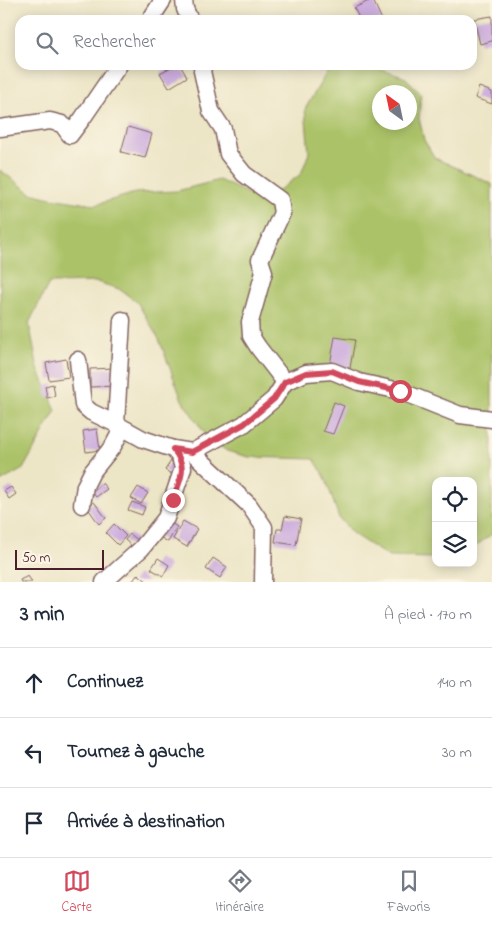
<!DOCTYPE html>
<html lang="fr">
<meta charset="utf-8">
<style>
body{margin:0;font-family:"Indie Flower",sans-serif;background:#f6f6f7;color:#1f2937}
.controls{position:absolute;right:15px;bottom:15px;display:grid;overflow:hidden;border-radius:10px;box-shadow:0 2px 12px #0003}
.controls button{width:45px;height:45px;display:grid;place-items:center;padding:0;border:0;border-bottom:1px solid #e0e1e3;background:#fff;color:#1f2937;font:25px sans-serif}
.compass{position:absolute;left:372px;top:85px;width:45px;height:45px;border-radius:50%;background:#fff;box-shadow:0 2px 12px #0003;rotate:327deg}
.scale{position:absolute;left:15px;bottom:12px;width:89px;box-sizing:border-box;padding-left:5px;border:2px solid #4a1f2b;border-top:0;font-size:14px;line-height:18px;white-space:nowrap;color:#4a1f2b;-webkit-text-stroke:4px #fcf5e5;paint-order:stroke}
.stop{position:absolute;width:15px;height:15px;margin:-11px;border:4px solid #d1495b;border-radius:50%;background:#fff}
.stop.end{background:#d1495b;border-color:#fff;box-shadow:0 1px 5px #0008}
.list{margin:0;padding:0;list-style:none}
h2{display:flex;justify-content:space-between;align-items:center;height:65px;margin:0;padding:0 20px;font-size:21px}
h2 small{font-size:16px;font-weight:400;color:#747a83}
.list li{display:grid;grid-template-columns:32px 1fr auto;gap:15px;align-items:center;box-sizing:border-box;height:70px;padding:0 20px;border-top:1px solid #e0e1e3}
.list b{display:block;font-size:19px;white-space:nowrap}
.list em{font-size:16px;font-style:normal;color:#747a83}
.icon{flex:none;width:28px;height:28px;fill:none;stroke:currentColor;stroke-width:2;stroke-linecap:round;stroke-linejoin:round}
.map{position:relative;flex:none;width:492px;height:582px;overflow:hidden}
.search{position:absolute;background:#fff;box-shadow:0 2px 12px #0003;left:15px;right:15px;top:15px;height:55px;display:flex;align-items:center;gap:12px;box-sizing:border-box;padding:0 18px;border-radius:15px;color:#747a83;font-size:19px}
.sheet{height:275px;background:#fff}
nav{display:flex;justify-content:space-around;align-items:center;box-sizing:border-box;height:70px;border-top:1px solid #e0e1e3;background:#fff;font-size:14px;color:#747a83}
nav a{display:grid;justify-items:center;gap:2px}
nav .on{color:#d1495b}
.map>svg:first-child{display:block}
.green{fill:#abc267;stroke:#7a7049;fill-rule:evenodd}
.building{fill:#cdaede}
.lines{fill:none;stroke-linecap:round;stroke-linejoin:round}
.minor-casing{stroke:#836461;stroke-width:19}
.minor{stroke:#fff;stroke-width:16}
.route{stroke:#d1495b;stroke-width:6}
</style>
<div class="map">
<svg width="492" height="582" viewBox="0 0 492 582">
<rect width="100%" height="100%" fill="#fcf5e5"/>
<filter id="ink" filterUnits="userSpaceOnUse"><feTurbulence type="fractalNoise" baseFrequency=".02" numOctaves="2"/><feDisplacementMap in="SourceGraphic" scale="10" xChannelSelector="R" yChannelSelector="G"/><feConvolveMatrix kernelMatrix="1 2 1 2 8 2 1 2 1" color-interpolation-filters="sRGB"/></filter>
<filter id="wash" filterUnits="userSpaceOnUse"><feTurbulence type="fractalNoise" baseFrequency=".0096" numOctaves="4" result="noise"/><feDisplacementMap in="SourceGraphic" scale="20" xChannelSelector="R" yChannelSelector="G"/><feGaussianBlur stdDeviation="1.12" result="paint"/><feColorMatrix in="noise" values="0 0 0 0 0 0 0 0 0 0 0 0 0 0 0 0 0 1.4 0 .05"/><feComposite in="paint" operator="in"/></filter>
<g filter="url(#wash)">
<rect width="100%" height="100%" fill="#ece5c6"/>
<!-- green -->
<path class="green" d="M334,65H367L406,78L421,94L419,118L424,140L435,158L492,184V534L473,548V481H436V558L389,557L353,534L339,518L325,477L314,459L249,457L227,451L207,437L182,400L159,339L137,302L119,289L97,282L49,283L29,323L38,369L56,410L23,469L0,482V170L31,193L51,198L95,205L135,193L177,191L219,180L264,201L301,174L309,153L305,109L327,72ZM380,92H410V122H380Z"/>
<g id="blocks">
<!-- building -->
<g class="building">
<polygon points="371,0 373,0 382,20 360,20 354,8"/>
<polygon points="492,16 492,41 480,44 474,19"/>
<polygon points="175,65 180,65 187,77 169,88 160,73"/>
<polygon points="479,87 492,92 492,104 475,98"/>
<polygon points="128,127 152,134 145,158 121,152"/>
<polygon points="335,337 355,340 348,379 328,376"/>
<polygon points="66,359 69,377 49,380 46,363"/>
<polygon points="115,368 116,386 90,387 90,369"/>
<polygon points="53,384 55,396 47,398 45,386"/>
<polygon points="334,402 344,406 333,434 323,431"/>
<polygon points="97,429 100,450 86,452 83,431"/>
<polygon points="173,458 180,462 173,475 165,470"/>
<polygon points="102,483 107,489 96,497 92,492"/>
<polygon points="11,487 16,494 9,499 4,491"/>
<polygon points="138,487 148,493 141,504 131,498"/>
<polygon points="94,502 106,518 99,524 87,507"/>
<polygon points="132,502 145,507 142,515 128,510"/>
<polygon points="285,516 301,519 296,545 275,542 277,529 282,529"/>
<polygon points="168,521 177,527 168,542 158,536"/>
<polygon points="183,521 197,529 187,547 173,539"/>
<polygon points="114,524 126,536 118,545 106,533"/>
<polygon points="130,534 139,541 134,548 125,540"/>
<polygon points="158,558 169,565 163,576 151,569"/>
<polygon points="213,558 227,567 220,578 206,569"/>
<polygon points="138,574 148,582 132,582"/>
<polygon points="28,576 32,582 21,582 20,580"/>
</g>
</g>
</g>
<g filter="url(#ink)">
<use href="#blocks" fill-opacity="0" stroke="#836461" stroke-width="1"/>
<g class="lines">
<!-- minor casing -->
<g class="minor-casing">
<g id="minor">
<polyline points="184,0 185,9 190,20"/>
<polyline points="150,20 163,0"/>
<polyline points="204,65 202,71 211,111 223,129 228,154 244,174 280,200 282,213 260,260 264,272 250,322 251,336 258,347 285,382"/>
<polyline points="0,128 50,121 62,124 70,135 82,119 119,65"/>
<polyline points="78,360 83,405 91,412 116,424"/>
<polyline points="173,449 192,452 244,424 274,399 285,382 306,373 332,371 359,382 400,391 460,415 492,419"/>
<polyline points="192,452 249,505 264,527 263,582"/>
<polyline points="82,505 85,486 92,472 113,446 122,429"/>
<polyline points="104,582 141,549 166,518 183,468 180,457 173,449 143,439 116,424 122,320"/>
</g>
</g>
<!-- minor -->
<use href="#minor" class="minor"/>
</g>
</g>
<g class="lines" filter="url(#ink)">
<!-- route -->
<path class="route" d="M173,500C180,479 189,468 173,449L192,452L244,424L274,399L285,382L306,373L332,371L359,382L400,391"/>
</g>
</svg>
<div class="controls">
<button><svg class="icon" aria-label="locate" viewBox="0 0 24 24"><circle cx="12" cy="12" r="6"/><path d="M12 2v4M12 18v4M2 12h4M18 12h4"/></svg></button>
<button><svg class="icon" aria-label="layers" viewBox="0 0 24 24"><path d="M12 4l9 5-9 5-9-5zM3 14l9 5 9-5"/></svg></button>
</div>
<svg class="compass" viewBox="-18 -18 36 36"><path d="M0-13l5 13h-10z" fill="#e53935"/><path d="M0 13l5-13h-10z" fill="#747a83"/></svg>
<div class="scale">50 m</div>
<div class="stop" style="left:400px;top:391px"></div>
<div class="stop end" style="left:173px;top:500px"></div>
<div class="search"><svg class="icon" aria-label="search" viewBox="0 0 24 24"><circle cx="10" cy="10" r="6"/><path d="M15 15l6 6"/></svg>Rechercher</div>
</div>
<section class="sheet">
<h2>3 min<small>À pied · 170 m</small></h2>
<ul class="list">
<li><svg class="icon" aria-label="ahead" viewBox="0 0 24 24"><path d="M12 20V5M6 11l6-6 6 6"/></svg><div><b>Continuez</b></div><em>140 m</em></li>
<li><svg class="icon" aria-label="left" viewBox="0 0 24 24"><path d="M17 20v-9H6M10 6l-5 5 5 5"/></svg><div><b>Tournez à gauche</b></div><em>30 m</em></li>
<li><svg class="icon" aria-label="arrive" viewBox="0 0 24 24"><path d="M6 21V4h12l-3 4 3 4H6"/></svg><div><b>Arrivée à destination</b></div></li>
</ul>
</section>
<nav>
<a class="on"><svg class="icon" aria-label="map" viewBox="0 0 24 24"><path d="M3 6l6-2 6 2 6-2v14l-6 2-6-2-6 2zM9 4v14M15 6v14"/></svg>Carte</a>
<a><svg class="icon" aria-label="directions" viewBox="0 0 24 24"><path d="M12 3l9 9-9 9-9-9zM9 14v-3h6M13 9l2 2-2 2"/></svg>Itinéraire</a>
<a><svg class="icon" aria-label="saved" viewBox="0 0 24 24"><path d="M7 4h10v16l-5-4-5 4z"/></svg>Favoris</a>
</nav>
